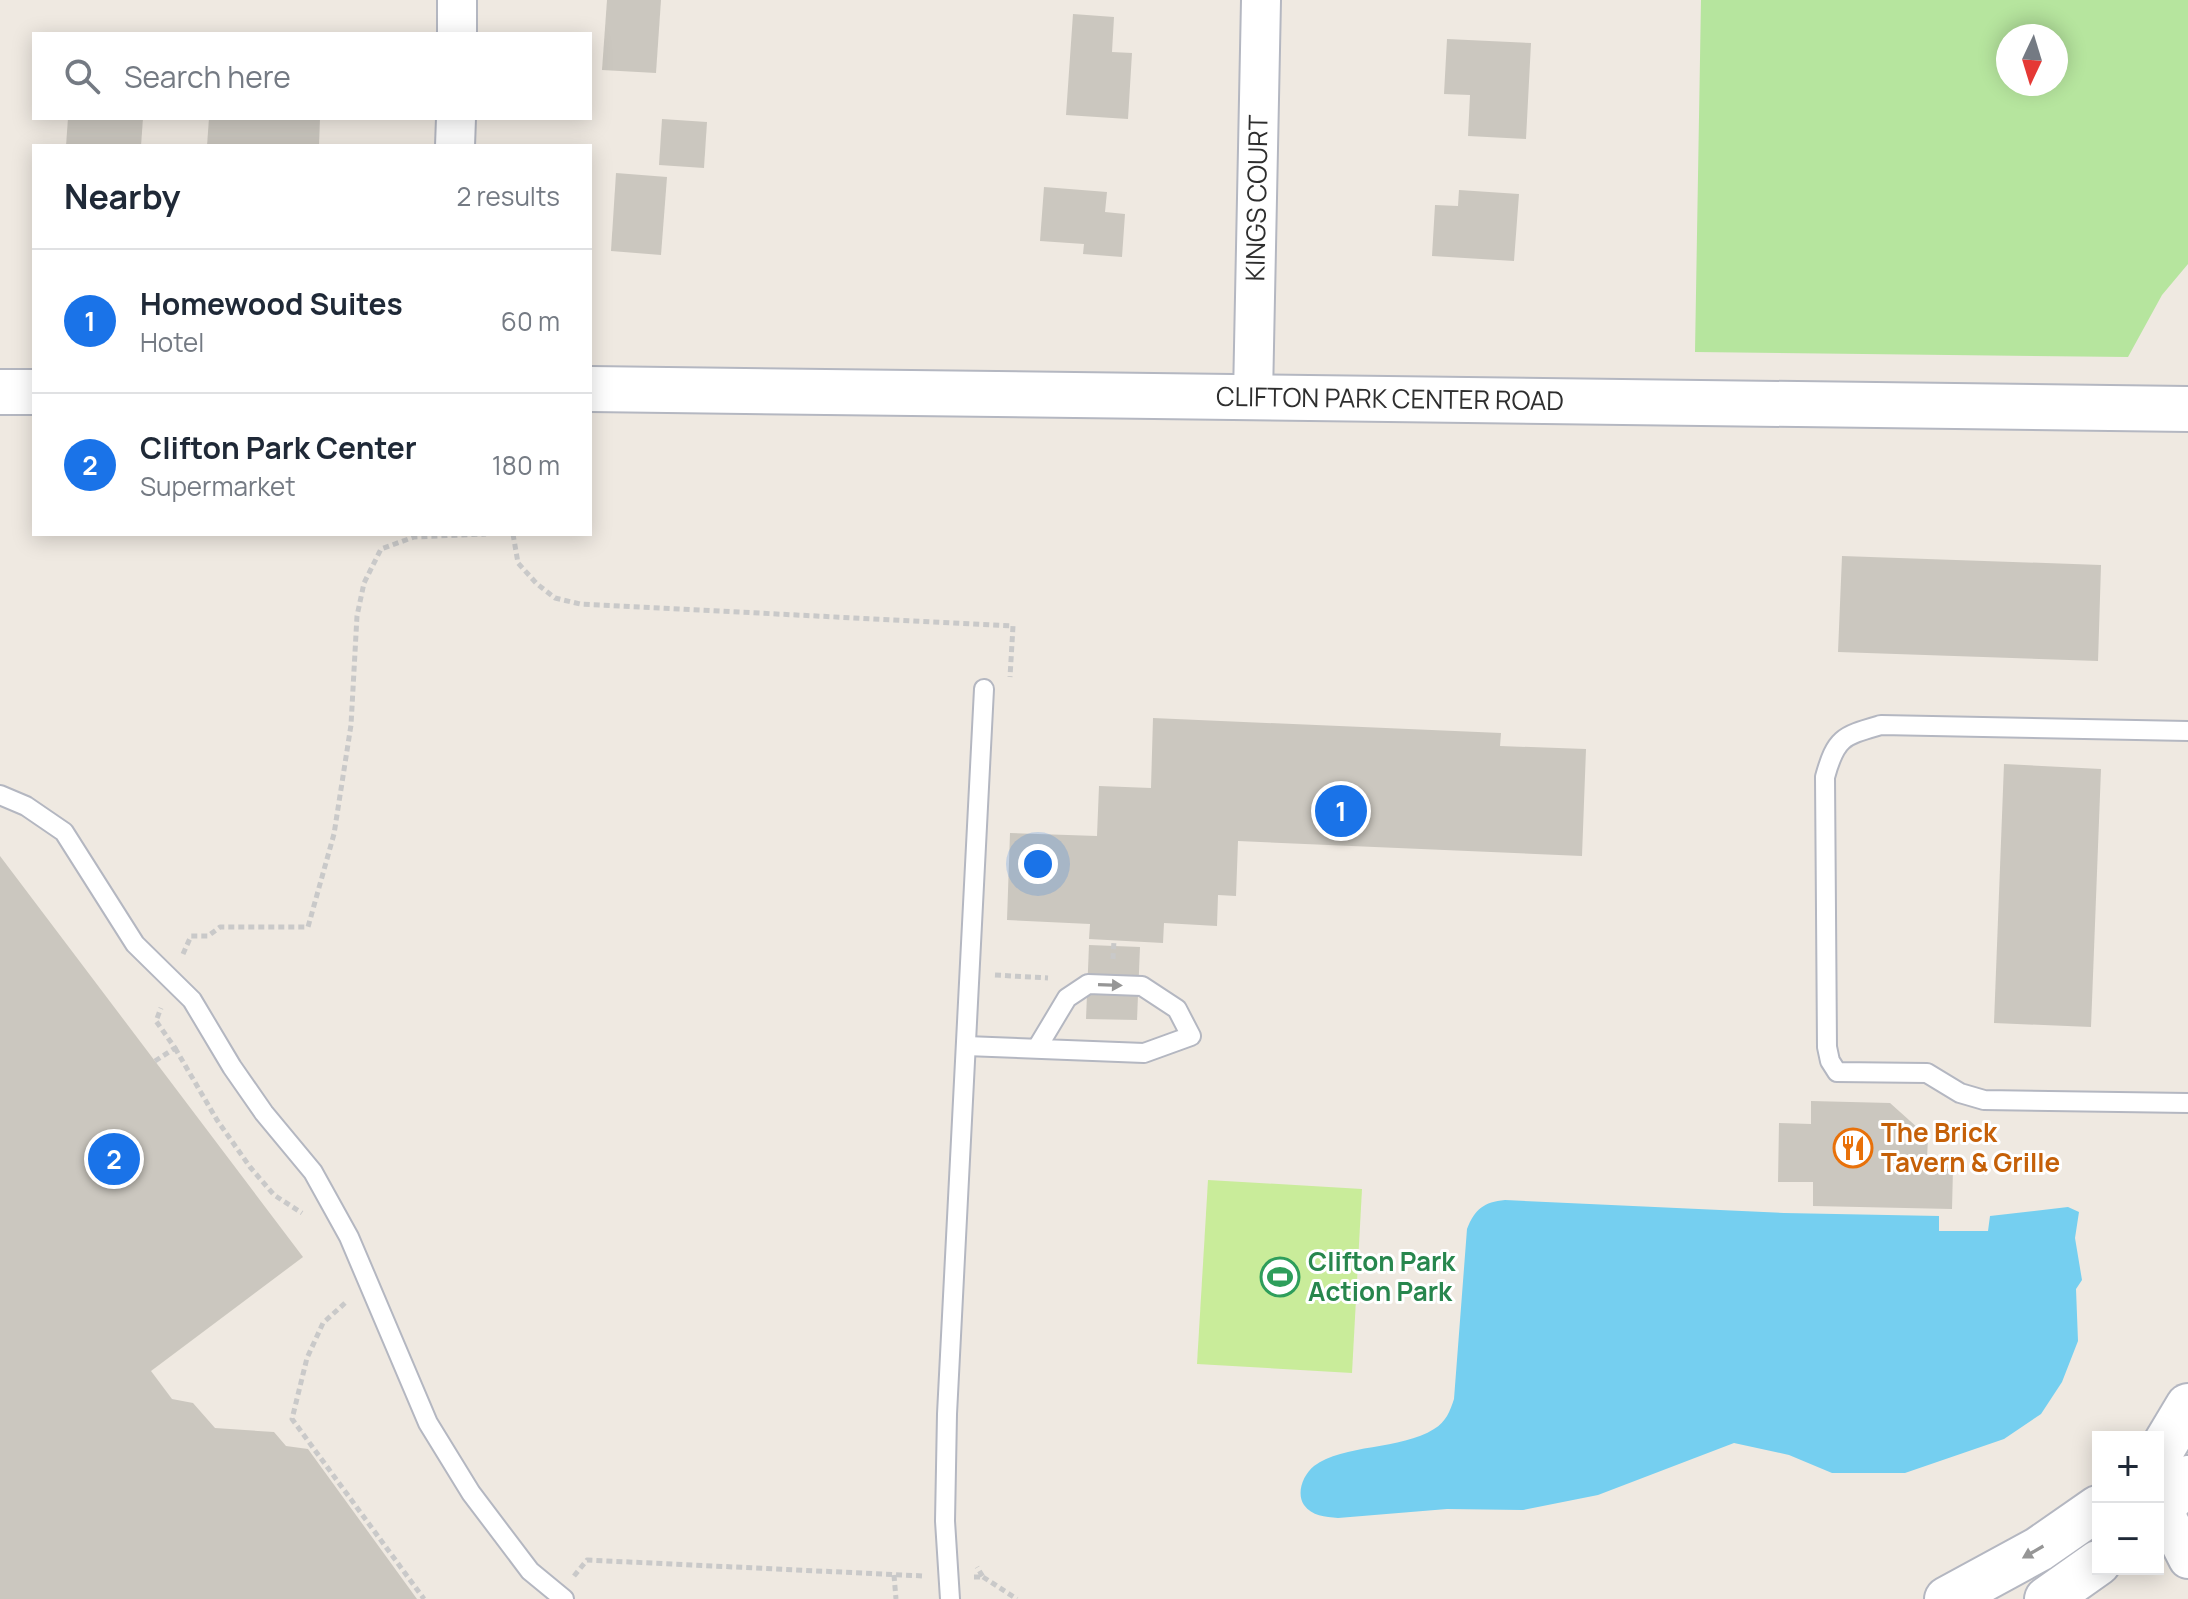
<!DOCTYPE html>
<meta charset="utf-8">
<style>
body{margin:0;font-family:Manrope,sans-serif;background:#f2f2f3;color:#1f2937}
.controls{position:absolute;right:24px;bottom:24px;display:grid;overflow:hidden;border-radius:0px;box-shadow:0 4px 20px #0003}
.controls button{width:72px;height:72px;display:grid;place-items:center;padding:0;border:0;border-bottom:2px solid #e0e1e3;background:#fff;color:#1f2937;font:40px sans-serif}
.compass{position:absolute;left:1996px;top:24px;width:72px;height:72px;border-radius:50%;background:#fff;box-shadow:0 4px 20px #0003;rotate:184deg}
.you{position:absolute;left:1038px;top:864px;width:28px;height:28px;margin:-20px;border:6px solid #fff;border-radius:50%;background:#1a73e8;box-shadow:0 0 0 12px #1a73e833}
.badge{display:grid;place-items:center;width:52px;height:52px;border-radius:50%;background:#1a73e8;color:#fff;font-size:26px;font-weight:700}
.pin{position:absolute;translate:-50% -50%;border:4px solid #fff;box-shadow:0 2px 8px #0006}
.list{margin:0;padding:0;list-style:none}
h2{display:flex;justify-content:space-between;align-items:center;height:104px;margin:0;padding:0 32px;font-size:34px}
h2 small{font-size:26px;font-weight:400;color:#747a83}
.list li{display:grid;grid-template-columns:52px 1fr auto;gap:24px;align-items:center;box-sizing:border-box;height:144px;padding:0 32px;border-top:2px solid #e0e1e3}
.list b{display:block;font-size:30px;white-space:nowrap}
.list p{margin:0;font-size:26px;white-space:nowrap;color:#747a83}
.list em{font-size:26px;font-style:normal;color:#747a83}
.icon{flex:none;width:44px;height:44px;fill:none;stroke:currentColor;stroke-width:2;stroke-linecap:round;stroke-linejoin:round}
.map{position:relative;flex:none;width:2188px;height:1599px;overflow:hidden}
.search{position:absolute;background:#fff;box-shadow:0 4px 20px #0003;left:32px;top:32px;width:560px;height:88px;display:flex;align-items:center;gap:20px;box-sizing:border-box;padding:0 28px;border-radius:0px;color:#747a83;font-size:30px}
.panel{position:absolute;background:#fff;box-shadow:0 4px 20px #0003;left:32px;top:144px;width:560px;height:392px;border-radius:0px}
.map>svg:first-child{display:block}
.green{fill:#b6e59e;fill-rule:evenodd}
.pitch{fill:#c9ec9a}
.water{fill:#75cff0}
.building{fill:#cbc7bf}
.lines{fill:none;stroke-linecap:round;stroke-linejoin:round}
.lane-casing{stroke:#b4b7c1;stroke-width:22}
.street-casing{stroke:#b4b7c1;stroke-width:42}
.secondary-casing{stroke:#b4b7c1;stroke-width:48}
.path{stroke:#c9c9c9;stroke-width:5;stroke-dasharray:6 4;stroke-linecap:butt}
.lane{stroke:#fff;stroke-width:18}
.street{stroke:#fff;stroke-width:38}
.secondary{stroke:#fff;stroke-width:44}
.oneway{fill:#969696}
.labels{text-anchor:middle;stroke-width:6;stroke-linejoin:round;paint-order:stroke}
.street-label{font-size:26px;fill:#2e2e2e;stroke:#fff}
.food-label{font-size:26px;font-weight:bold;fill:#c56008;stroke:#fff;text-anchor:start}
.leisure-label{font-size:26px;font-weight:bold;fill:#27864d;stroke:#fff;text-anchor:start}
</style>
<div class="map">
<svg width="2188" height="1599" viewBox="0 0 2188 1599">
<rect width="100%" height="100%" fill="#efe9e1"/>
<!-- green -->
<path class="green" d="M1701,0H2188V264L2162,295L2128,357L1695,352ZM2008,36H2056V84H2008Z"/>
<!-- pitch -->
<polygon class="pitch" points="1208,1180 1362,1189 1352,1373 1197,1364"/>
<!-- water -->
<path class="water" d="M1505,1200L1784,1213L1939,1216V1231H1988L1990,1216L2068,1207L2079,1212L2075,1238L2082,1280L2076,1289L2078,1341L2062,1382L2041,1414L2004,1439L1905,1473H1832L1789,1455L1734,1443L1598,1495L1523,1510L1447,1509L1338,1518C1325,1517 1312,1516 1304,1505C1296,1493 1303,1475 1314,1466C1343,1444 1401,1450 1434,1429C1446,1422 1450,1411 1454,1399L1467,1229C1475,1209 1484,1202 1505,1200Z"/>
<!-- building -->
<g class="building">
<polygon points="607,0 661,0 656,73 602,70"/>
<polygon points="1073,14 1114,17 1112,52 1132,53 1128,119 1066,115"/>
<polygon points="1447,39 1531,43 1526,139 1468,136 1470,95 1444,94"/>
<polygon points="68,118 143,118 141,146 66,146"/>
<polygon points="209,118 320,118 319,146 207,146"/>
<polygon points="662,119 707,122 704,168 659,165"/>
<polygon points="616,173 667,177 661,255 611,251"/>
<polygon points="1044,187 1107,192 1105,212 1125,214 1122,257 1083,254 1084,244 1040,241"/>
<polygon points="1459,190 1519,194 1514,261 1432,256 1435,205 1458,206"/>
<polygon points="1842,556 2101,565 2098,661 1838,652"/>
<polygon points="1153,718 1501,733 1500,746 1586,749 1582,856 1238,841 1236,896 1218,895 1217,926 1164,923 1163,943 1089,939 1090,924 1007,920 1010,833 1097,836 1099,786 1151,788"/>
<polygon points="2004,764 2101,769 2091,1027 1994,1023"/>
<polygon points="0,856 303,1257 151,1371 172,1399 193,1403 215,1428 274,1432 286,1446 308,1449 417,1599 0,1599"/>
<polygon points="1089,945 1140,947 1137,1020 1086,1019"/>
<polygon points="1811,1101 1890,1103 1928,1137 1927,1159 1918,1167 1953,1169 1952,1209 1813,1206 1813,1182 1778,1182 1779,1123 1811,1124"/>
</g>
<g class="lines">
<!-- lane casing -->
<g class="lane-casing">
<g id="lane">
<path d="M2188,731L1881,725C1843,736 1836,737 1825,777L1827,1047L1830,1061L1837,1072L1927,1073L1960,1093L1984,1100L2188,1103"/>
<polyline points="0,795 26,806 64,832 135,944 192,1000 232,1067 264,1113 313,1172 349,1237 428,1423 471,1493 530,1571 564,1599"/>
<polyline points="966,1046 1144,1053 1191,1036 1177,1009 1142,986 1088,984 1067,998 1037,1048"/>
<polyline points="950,1599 945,1521 947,1414 984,689"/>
</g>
</g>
<!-- street casing -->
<g class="street-casing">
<g id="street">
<polyline points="457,34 457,0"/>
<polyline points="455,146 456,118"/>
<path id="s1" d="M1253,396L1261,0"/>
<polyline points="2158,1500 2188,1559"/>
</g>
</g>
<!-- secondary casing -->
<g class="secondary-casing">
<g id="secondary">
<path id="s2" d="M590,389L2188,409"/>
<polyline points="0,392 34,392"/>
<polyline points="2158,1456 2188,1406"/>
<polyline points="2158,1513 2188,1478"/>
<polyline points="1947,1599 2039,1549 2098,1508"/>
<polyline points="2047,1599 2098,1563"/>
</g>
</g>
<!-- path -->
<g class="path">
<polyline points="513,534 518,563 537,584 555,598 580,604 1013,626 1010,677"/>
<polyline points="183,954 191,936 208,936 220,927 308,927 334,834 351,725 357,616 364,583 381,549 414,537 486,534"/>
<polyline points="1113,959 1114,940"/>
<polyline points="995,975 1048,978"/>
<polyline points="175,1048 217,1120 250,1167 274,1195 302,1213"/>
<polyline points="155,1061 175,1048 156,1021 161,1008"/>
<polyline points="345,1303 323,1323 307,1358 292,1419 424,1599"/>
<polyline points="894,1575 896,1599"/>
<polyline points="574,1576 587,1560 924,1576"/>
<polyline points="974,1577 983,1577 977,1567"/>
<polyline points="983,1577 1017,1599"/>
</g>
<!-- lane -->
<use href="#lane" class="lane"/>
<!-- street -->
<use href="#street" class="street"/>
<!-- secondary -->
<use href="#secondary" class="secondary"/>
</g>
<!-- one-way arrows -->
<defs><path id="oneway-solid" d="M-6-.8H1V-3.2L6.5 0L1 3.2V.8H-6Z" transform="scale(2)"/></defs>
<g class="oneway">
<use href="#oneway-solid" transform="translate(1110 985) rotate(2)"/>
<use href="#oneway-solid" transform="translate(2033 1552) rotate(150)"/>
</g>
<!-- icons -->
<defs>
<g id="restaurant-ring" transform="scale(2)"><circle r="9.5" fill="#fff" stroke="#e8710a" stroke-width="1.5"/><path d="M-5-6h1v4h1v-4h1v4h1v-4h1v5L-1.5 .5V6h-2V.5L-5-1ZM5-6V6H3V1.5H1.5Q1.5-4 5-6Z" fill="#e8710a"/></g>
<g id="stadium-ring" transform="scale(2)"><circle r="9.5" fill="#fff" stroke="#2e9e5b" stroke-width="1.5"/><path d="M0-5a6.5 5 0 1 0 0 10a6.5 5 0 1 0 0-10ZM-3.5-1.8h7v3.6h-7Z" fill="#2e9e5b"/></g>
</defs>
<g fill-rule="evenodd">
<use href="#restaurant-ring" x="1853" y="1148"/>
<use href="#stadium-ring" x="1280" y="1277"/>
</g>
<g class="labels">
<!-- street labels -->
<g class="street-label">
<text dy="9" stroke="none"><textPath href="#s1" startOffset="198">KINGS COURT</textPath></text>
<text dy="9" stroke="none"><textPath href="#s2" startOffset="800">CLIFTON PARK CENTER ROAD</textPath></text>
</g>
<!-- food labels -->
<g class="food-label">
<text x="1881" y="1142">The Brick<tspan x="1881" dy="30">Tavern &amp; Grille</tspan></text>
</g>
<!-- leisure labels -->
<g class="leisure-label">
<text x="1308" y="1271">Clifton Park<tspan x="1308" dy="30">Action Park</tspan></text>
</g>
</g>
</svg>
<div class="controls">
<button>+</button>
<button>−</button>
</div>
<svg class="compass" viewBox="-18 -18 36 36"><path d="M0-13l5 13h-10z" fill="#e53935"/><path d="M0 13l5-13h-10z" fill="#747a83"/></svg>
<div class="you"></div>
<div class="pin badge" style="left:1341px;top:811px">1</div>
<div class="pin badge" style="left:114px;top:1159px">2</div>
<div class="search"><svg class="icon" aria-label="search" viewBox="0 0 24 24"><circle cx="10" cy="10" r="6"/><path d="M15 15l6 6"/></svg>Search here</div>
<section class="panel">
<h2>Nearby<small>2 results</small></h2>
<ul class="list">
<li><span class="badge">1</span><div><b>Homewood Suites</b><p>Hotel</p></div><em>60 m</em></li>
<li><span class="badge">2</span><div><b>Clifton Park Center</b><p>Supermarket</p></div><em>180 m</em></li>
</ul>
</section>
</div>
